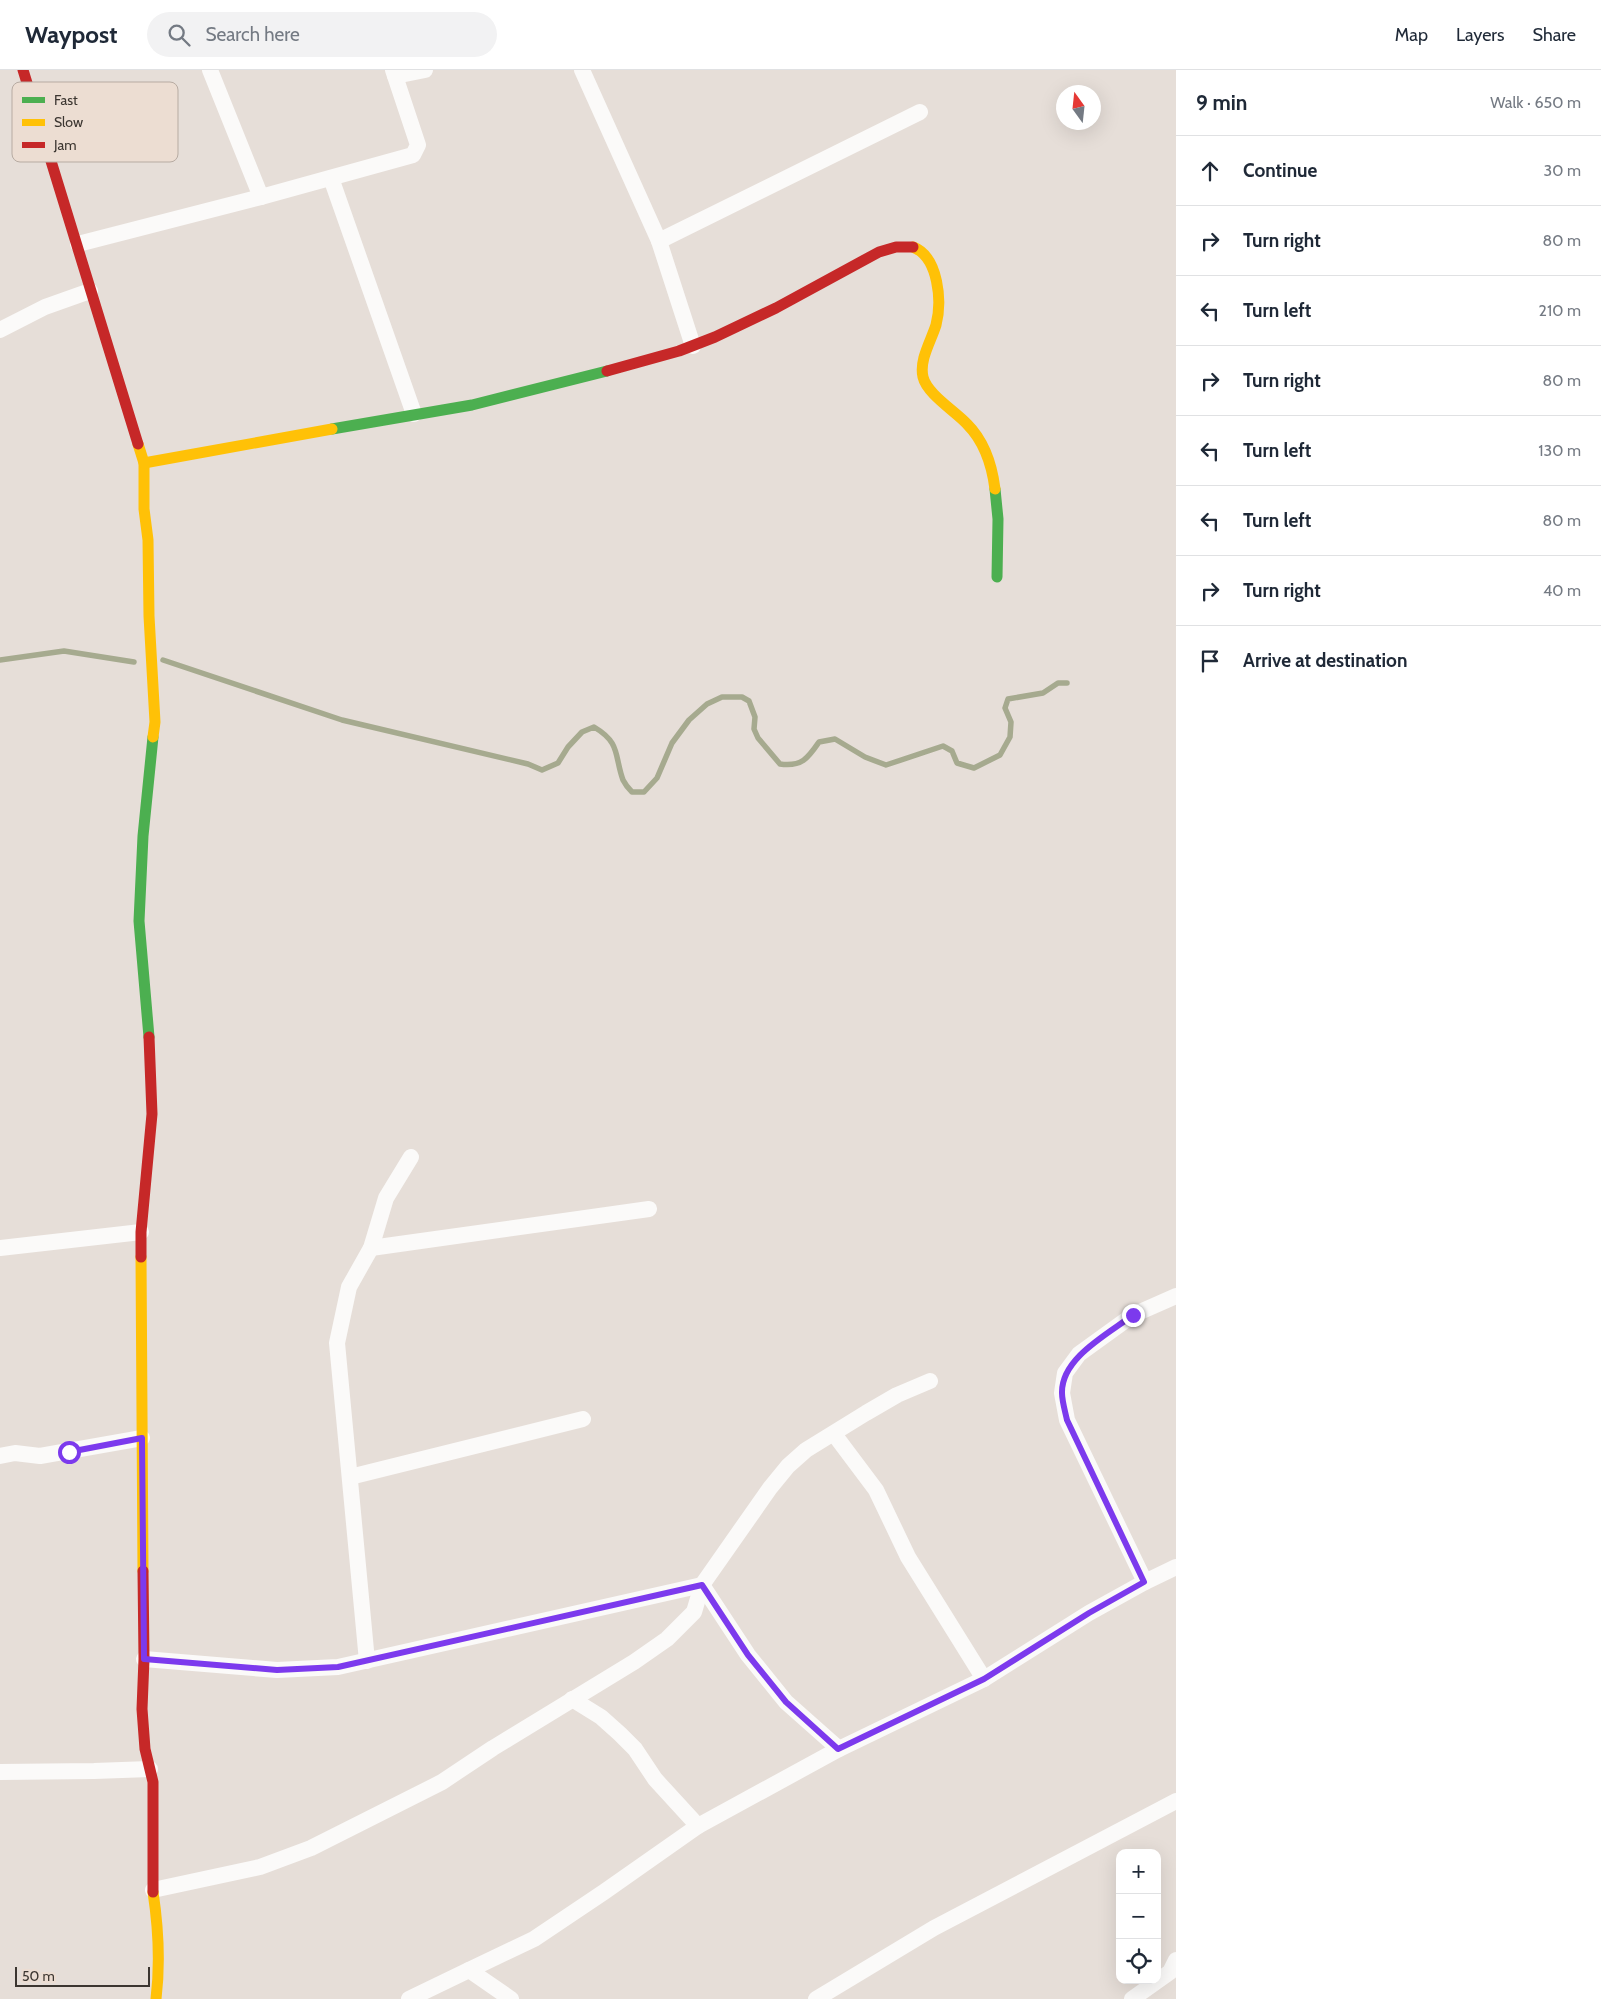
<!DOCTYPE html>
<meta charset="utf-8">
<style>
body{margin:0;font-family:Cabin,sans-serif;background:#f2f2f3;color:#1f2937}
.controls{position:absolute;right:15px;bottom:15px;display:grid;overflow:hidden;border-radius:10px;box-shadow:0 5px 20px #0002}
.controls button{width:45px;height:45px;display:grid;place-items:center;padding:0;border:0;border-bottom:1px solid #e0e1e3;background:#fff;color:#1f2937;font:25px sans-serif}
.compass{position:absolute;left:1056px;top:15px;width:45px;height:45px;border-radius:50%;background:#fff;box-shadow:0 5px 20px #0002;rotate:345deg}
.scale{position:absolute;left:15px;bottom:12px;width:135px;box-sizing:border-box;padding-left:5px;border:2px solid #3c3631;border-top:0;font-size:14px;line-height:18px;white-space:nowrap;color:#3c3631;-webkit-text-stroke:4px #ecddd2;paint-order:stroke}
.stop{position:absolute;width:15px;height:15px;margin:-11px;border:4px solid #7c3aed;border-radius:50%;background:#fff}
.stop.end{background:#7c3aed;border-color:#fff;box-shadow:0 1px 5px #0008}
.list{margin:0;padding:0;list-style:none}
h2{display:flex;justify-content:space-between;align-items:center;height:65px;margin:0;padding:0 20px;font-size:21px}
h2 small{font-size:16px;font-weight:400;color:#747a83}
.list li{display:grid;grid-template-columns:32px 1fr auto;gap:15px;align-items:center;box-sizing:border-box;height:70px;padding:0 20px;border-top:1px solid #e0e1e3}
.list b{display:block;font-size:19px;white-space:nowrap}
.list em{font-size:16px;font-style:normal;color:#747a83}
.icon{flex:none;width:28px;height:28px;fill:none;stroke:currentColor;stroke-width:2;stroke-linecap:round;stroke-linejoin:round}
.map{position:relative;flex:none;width:1176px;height:1929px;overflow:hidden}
header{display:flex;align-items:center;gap:30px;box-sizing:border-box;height:70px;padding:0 25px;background:#fff;border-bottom:1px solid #e0e1e3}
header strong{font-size:24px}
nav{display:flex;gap:28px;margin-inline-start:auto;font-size:18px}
.search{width:350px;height:45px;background:#f2f2f3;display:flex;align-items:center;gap:12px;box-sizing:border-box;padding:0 18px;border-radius:28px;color:#747a83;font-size:19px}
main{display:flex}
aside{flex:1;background:#fff}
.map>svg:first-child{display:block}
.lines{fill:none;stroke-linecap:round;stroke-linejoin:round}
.stream{stroke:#a6aa8f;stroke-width:5.5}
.street{stroke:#fbfaf9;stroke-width:16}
.fast{stroke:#4caf50;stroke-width:11}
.slow{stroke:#ffc107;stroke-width:11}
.jam{stroke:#c62828;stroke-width:11}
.route{stroke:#7c3aed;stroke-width:6}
.key{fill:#ecddd2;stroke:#b7aba2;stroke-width:1}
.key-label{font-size:14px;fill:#3c3631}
</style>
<header>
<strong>Waypost</strong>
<div class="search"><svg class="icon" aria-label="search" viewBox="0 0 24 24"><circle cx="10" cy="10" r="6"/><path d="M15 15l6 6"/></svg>Search here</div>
<nav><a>Map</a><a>Layers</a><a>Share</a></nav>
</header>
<main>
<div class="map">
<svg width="1176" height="1929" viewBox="0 0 1176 1929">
<rect width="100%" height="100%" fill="#e6ded8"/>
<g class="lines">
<!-- stream -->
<g class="stream">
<polyline points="0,590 64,581 134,592"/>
<path d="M163,590L342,650L528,694L542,700L558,693L568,677L582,662L594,657C621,673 614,685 623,710C625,714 629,719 632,722H644L657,708L672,673L689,650L707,634L722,627H742L749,631L755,647L754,659L758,668L780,694C802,697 808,688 819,672L835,669L865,687L886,695L943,676L952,681L957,693L974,698L1000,685L1010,667L1011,652L1005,638L1008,629L1043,623L1058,613H1067"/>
</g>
<!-- street -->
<g class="street">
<polyline points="210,0 261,127"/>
<polyline points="582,0 659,171 693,276"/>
<polyline points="395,6 425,0"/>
<polyline points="331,108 414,344"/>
<polyline points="659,171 920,42"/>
<polyline points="78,174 261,127 413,85 418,75 393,0"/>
<polyline points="0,260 45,237 90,221"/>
<polyline points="0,1178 141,1162"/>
<polyline points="371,1178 649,1139"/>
<polyline points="834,1364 876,1420 908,1487 984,1609"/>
<polyline points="0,1386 15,1383 40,1386 142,1368"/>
<polyline points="350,1407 583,1349"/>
<polyline points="1145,1512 1067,1350 1062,1323 1065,1303 1079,1284 1133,1245 1176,1226"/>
<polyline points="144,1589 277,1600 338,1597 702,1515 748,1585 786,1632 839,1679"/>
<polyline points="367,1591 337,1273 349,1217 371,1178 386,1128 411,1087"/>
<polyline points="572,1629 601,1647 620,1664 635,1679 655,1709 698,1756"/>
<polyline points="0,1702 94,1701 150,1699"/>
<polyline points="153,1820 260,1797 311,1778 442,1712 493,1678 634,1592 667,1569 694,1542 702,1515 770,1418 788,1396 806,1380 866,1343 897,1325 930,1311"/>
<polyline points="469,1900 534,1869 604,1822 698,1756 839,1679 984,1609 1089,1543 1145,1512 1176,1497"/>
<polyline points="409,1929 469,1900 511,1929"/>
<polyline points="816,1929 934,1858 1176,1731"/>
<polyline points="1132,1929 1170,1902 1176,1890"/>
</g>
<!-- fast -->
<g class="fast">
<polyline points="332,359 472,335 607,301"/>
<polyline points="995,419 998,449 997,507"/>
<polyline points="149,967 139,851 143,766 153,667"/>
</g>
<!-- slow -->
<g class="slow">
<path d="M913,177C939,187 942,232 936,255C931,271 919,290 923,307C927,324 955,341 967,354C984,371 992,395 995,419"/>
<polyline points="138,374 144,393 144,439 148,470 149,546 155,652 153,667"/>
<polyline points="144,393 332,359"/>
<polyline points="141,1187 143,1501"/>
<path d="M153,1822C158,1855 160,1896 156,1929"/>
</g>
<!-- jam -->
<g class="jam">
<polyline points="23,0 138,374"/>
<polyline points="607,301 679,281 715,267 776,238 879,182 896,177 913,177"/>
<polyline points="141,1187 141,1162 152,1044 149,967"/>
<polyline points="143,1501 144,1589 142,1639 145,1679 153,1712 153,1822"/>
</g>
</g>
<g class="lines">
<!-- route -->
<path class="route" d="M69,1382L142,1368L144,1589L277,1600L338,1597L702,1515L748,1585L786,1632L838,1679L984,1609L1089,1543L1144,1512L1067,1350C1065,1341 1062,1331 1062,1323C1061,1288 1108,1264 1133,1245"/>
</g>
<!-- legend -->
<rect x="12" y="12" width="166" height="80" rx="8" class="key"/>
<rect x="22" y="27" width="23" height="6" fill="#4caf50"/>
<rect x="22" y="49" width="23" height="7" fill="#ffc107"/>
<rect x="22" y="72" width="23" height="6" fill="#c62828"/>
<g class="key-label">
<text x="54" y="35">Fast</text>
<text x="54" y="57">Slow</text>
<text x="54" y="80">Jam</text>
</g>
</svg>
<div class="controls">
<button>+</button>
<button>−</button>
<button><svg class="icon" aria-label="locate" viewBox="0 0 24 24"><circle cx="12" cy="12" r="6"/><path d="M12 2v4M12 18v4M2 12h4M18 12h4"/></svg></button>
</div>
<svg class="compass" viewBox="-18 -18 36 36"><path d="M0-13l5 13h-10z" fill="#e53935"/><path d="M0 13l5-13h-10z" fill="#747a83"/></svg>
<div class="scale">50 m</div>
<div class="stop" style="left:69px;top:1382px"></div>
<div class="stop end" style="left:1133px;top:1245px"></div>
</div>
<aside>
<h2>9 min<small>Walk · 650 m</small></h2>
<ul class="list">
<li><svg class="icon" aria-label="ahead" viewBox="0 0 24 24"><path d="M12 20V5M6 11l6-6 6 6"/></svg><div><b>Continue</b></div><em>30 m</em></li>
<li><svg class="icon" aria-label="right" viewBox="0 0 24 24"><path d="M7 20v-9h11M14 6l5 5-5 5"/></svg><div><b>Turn right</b></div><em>80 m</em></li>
<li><svg class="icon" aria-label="left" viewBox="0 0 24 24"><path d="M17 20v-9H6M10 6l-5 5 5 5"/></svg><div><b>Turn left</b></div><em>210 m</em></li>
<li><svg class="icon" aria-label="right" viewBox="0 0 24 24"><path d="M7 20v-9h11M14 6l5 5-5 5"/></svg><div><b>Turn right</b></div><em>80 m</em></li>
<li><svg class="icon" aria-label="left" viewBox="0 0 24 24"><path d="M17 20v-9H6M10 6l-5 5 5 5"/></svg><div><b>Turn left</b></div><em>130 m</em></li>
<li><svg class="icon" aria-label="left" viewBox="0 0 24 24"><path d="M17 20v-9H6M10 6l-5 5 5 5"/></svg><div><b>Turn left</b></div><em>80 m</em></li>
<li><svg class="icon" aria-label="right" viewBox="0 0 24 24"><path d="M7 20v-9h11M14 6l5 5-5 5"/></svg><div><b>Turn right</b></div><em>40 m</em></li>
<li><svg class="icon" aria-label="arrive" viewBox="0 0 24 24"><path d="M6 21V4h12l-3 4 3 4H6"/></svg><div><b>Arrive at destination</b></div></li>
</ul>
</aside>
</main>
